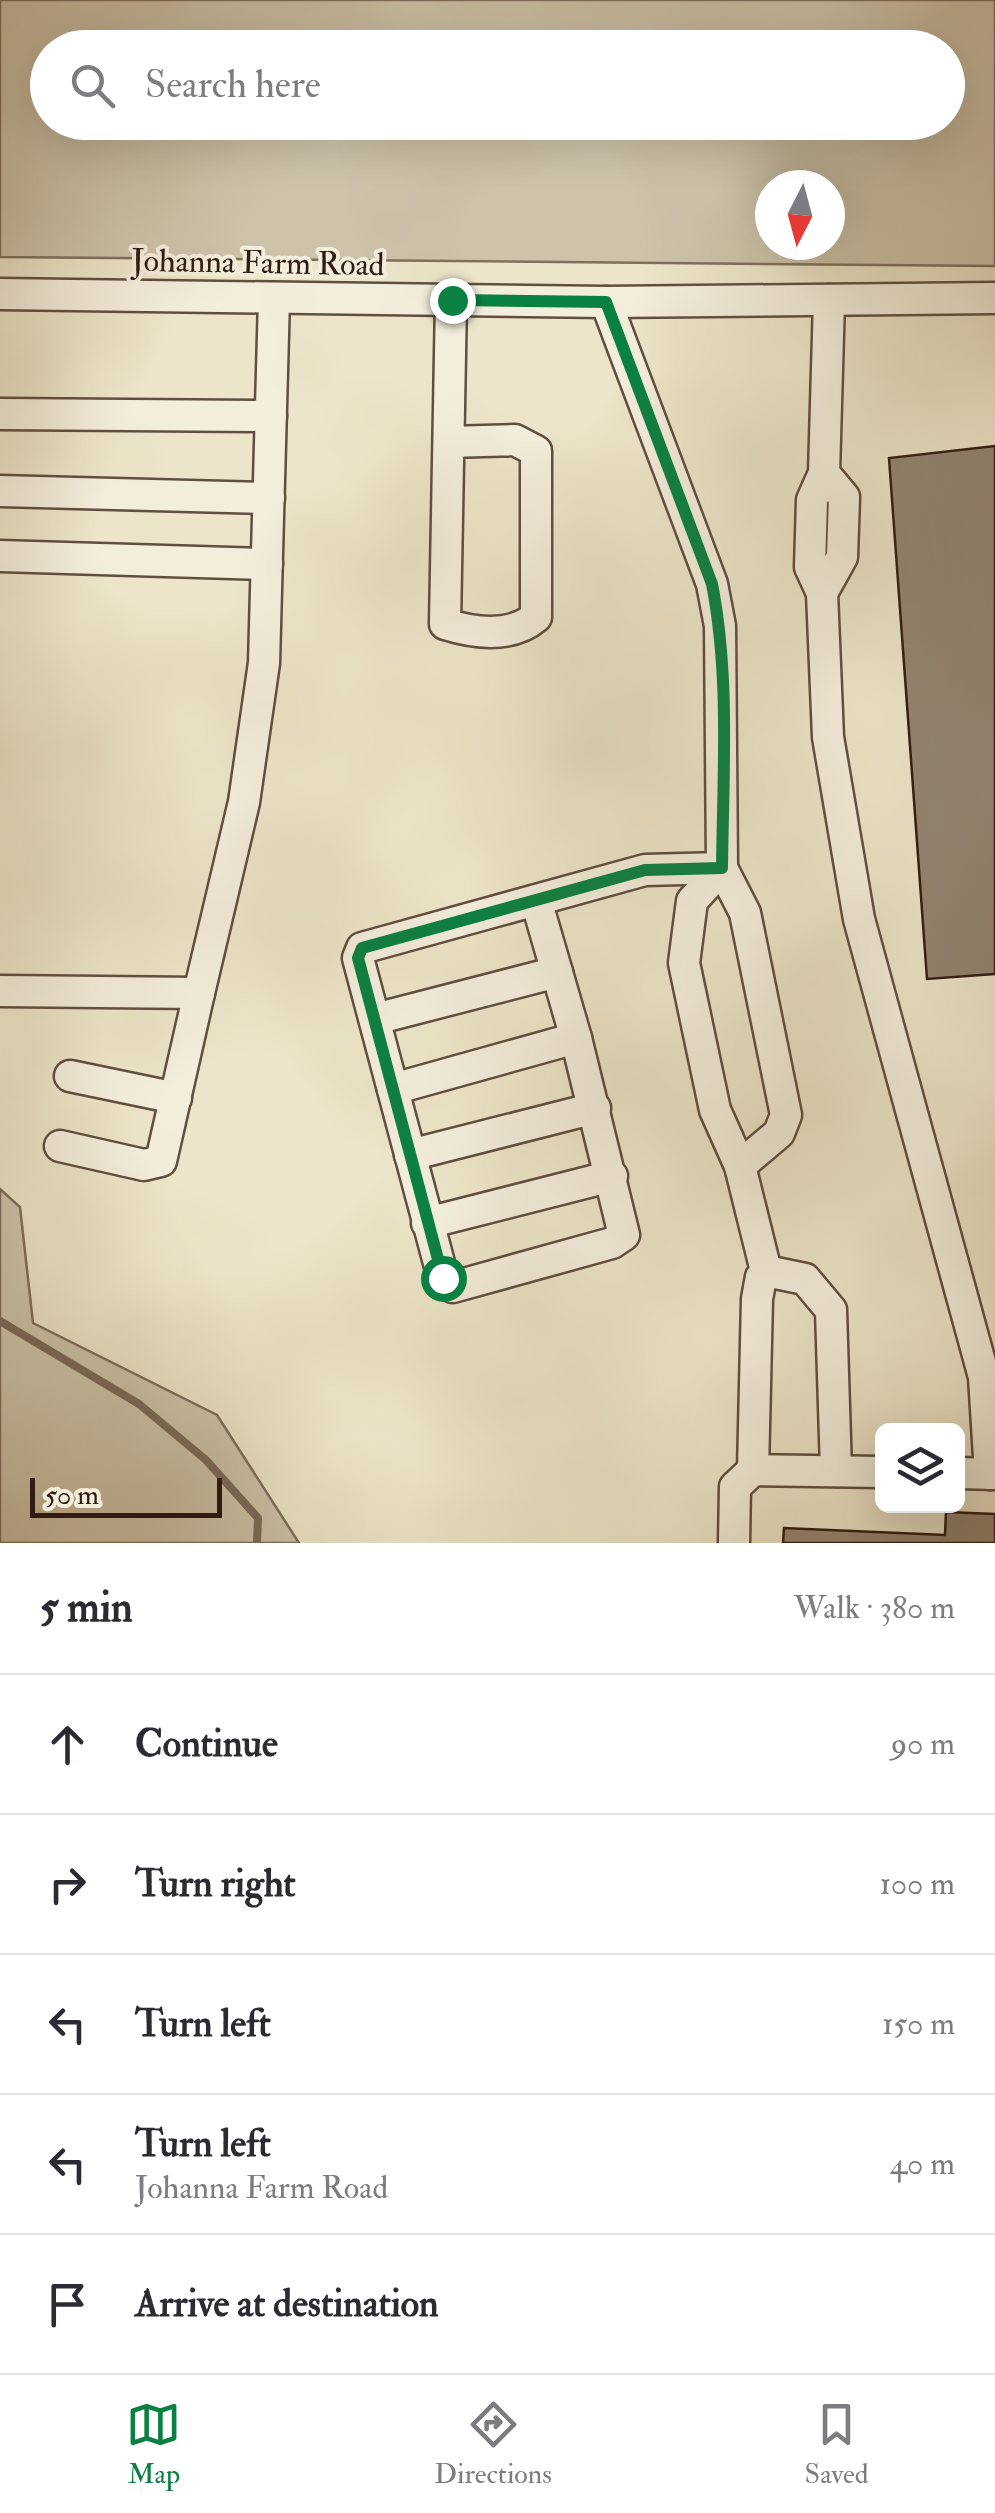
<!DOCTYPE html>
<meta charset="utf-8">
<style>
body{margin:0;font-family:"IM FELL Double Pica",serif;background:#f7f7f7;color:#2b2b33}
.controls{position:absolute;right:30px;bottom:30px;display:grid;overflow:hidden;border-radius:15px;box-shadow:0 10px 40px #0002}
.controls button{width:90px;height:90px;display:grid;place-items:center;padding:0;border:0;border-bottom:2px solid #e1e1e2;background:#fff;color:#2b2b33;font:50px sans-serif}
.compass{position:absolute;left:755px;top:170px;width:90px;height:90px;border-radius:50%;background:#fff;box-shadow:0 10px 40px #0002;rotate:186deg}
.scale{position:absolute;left:30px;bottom:25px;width:192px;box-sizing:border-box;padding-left:10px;border:5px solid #311b12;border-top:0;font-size:28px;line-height:35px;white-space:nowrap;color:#311b12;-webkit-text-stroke:8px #f3eedc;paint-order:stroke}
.stop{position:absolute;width:30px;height:30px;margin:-22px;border:8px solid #0b8043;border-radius:50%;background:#fff}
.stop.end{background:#0b8043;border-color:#fff;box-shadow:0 2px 10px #0008}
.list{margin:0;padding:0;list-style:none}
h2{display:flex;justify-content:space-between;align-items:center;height:130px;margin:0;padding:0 40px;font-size:42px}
h2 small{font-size:32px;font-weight:400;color:#7c7c81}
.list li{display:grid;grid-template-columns:65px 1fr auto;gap:30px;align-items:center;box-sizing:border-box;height:140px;padding:0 40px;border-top:2px solid #e1e1e2}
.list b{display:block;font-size:38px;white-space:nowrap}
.list p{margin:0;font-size:32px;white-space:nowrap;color:#7c7c81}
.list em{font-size:32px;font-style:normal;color:#7c7c81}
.icon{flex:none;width:55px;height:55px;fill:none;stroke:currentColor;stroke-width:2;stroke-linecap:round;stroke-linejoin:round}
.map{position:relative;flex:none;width:995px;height:1543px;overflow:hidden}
.search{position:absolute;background:#fff;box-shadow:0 10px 40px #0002;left:30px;right:30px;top:30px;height:110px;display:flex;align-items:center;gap:25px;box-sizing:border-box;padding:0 35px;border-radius:55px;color:#7c7c81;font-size:38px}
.sheet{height:830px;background:#fff}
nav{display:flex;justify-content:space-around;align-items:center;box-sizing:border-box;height:140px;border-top:2px solid #e1e1e2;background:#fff;font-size:28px;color:#7c7c81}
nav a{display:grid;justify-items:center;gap:5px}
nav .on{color:#0b8043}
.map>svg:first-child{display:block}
.green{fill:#ccc3aa;stroke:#7e6f5e;stroke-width:2.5;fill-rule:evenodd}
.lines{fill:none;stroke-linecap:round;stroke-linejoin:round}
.stream{stroke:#7b6b5b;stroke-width:8}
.building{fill:#928471;stroke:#311b12;stroke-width:2.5}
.minor-casing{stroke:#604e40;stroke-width:35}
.minor{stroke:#f3eedc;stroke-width:30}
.route{stroke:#0b8043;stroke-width:12}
.labels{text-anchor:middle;stroke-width:8;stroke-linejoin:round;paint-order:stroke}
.street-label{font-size:32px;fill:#311b12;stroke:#f3eedc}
</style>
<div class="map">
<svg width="995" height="1543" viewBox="0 0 995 1543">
<rect width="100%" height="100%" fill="#ece5c9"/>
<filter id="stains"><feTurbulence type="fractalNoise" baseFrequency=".002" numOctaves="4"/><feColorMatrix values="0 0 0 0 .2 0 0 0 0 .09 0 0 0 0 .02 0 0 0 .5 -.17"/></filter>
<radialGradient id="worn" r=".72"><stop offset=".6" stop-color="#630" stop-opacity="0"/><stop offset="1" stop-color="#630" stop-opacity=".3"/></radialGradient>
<!-- green -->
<g class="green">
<path d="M0,0H995V266L0,257ZM48,48H948V122H48ZM770,185H830V245H770Z"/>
<polygon points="0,1189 20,1207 33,1323 217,1415 299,1543 0,1543"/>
</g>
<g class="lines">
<!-- stream -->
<polyline class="stream" points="0,1321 139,1404 206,1460 258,1518 257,1543"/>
</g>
<!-- building -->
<g class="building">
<polygon points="995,446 995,974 927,979 889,458"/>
<polygon points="946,1512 995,1514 995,1543 783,1543 784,1528 945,1535"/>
</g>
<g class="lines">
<!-- minor casing -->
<g class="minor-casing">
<g id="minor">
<polyline points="0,294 606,302 995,298"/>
<polyline points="606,302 712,584 720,626 722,868 745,913 786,1115 779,1133 740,1166"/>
<polyline points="0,414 271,416"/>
<path d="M449,442L515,440L536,451V617C511,638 474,633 445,624L451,300"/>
<polyline points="824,473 844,497 842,557 822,593 810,567 812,500 824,473 829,300"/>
<polyline points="0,491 269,498"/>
<polyline points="0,556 267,564"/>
<polyline points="822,593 828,737 859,919 984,1377 990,1474"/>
<polyline points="722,868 692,901 684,963 715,1110 740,1166 766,1271 761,1277 757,1299 753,1470"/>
<polyline points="536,900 576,1038 624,1235 612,1243 453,1287 443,1278 358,958 362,948 645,870 722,868"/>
<polyline points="0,991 199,993 244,802 264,663 274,298"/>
<polyline points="375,1019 557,972"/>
<polyline points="70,1076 176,1098"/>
<polyline points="393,1089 576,1038"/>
<polyline points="60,1146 144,1165 161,1161 199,993"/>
<polyline points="410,1155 595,1108"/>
<polyline points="427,1223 612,1176"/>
<polyline points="766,1271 805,1279 831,1310 836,1471"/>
<polyline points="958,1473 995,1474"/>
<polyline points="734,1543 735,1487 753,1470 882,1472"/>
</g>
</g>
<!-- minor -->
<use href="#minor" class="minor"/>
</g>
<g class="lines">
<!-- route -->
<path class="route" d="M443,1278L358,958L362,948L645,870L722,868C723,774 730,676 712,584L606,302L452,300"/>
</g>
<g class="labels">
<!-- street labels -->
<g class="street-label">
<text transform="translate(258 262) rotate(1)" y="11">Johanna Farm Road</text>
</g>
</g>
<rect width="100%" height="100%" filter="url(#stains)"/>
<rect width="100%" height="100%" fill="url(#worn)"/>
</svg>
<div class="controls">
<button><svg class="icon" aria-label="layers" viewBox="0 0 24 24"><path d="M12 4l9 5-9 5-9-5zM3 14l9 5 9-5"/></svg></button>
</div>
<svg class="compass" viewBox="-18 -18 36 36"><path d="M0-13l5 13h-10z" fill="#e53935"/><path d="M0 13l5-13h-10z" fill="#7c7c81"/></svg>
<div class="scale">50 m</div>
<div class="stop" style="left:443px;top:1278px"></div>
<div class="stop end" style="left:452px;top:300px"></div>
<div class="search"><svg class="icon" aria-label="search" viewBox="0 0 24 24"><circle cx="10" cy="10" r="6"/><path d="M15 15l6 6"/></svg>Search here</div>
</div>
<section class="sheet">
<h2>5 min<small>Walk · 380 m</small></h2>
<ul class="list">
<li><svg class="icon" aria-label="ahead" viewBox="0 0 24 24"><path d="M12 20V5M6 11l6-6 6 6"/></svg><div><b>Continue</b></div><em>90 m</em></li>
<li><svg class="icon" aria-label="right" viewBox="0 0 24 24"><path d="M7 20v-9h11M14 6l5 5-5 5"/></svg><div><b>Turn right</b></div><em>100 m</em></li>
<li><svg class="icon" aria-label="left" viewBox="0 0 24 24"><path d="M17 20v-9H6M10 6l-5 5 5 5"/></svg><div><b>Turn left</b></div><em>150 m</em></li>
<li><svg class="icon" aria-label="left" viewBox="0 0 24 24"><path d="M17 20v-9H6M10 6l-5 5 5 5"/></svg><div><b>Turn left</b><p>Johanna Farm Road</p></div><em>40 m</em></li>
<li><svg class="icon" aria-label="arrive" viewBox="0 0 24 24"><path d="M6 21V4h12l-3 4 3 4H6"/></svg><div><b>Arrive at destination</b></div></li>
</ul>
</section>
<nav>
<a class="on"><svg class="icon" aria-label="map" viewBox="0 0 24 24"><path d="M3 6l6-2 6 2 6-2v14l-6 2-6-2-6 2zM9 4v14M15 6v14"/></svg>Map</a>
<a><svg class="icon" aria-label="directions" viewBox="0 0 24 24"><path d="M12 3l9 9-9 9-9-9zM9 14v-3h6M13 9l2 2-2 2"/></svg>Directions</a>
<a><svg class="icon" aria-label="saved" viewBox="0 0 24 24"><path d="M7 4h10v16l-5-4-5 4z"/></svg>Saved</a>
</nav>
